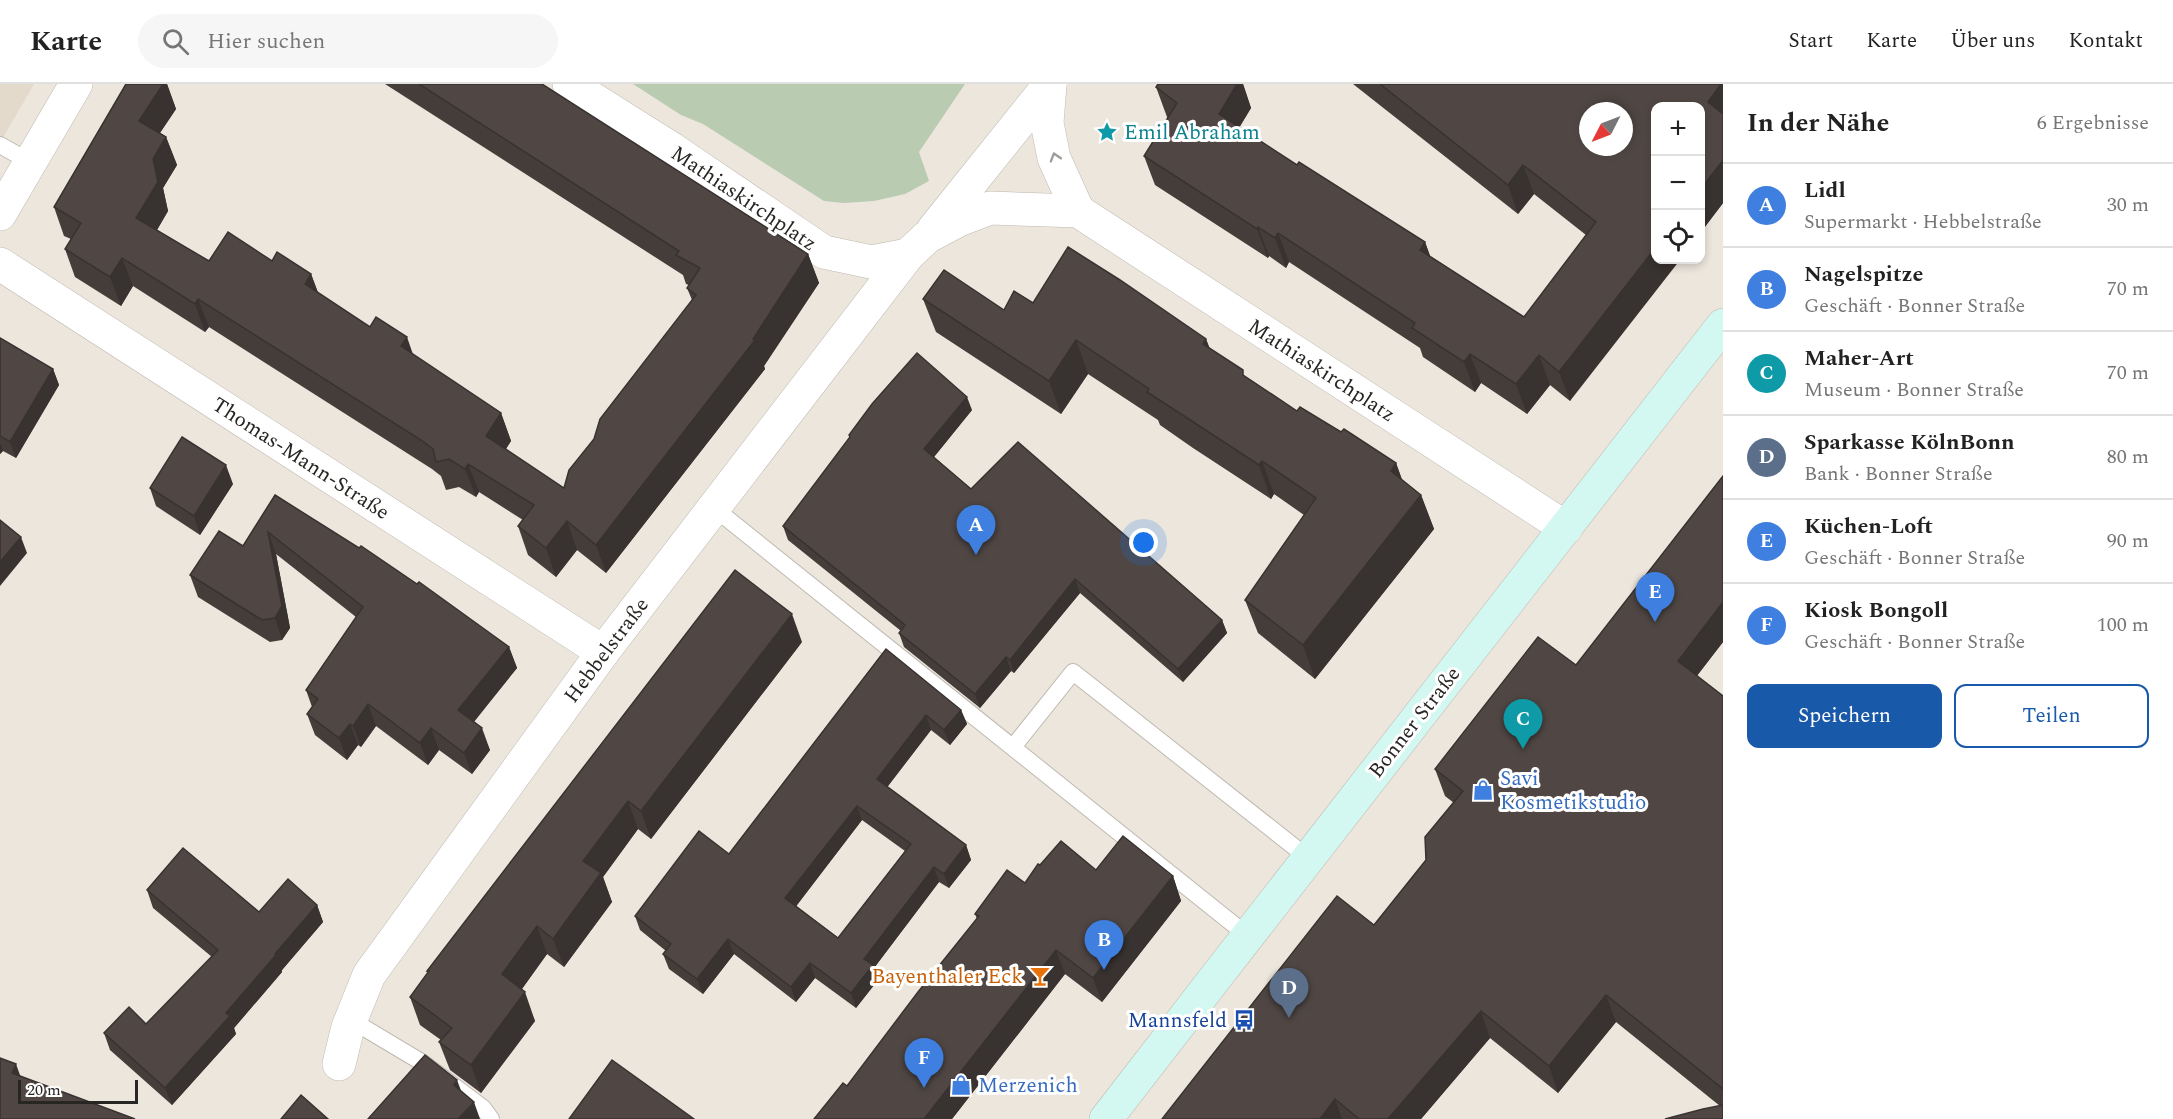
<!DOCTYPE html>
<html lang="de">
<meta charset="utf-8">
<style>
body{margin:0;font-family:Spectral,serif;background:#f6f6f6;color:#222}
.controls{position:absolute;right:18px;top:18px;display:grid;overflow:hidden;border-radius:12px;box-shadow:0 3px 9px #0003}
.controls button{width:54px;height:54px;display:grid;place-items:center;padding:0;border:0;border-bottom:2px solid #e0e0e0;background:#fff;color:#222;font:30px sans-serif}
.compass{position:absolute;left:1579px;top:18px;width:54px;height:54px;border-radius:50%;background:#fff;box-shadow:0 3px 9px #0003;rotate:228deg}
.scale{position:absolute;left:18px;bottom:15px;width:120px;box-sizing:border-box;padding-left:6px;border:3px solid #282623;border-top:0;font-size:16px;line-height:21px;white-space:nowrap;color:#282623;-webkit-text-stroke:4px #fff;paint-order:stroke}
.you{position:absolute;left:1144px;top:459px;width:21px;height:21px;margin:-15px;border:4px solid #fff;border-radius:50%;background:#1a73e8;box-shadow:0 0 0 9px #1a73e833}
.badge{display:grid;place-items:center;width:39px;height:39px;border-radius:50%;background:#1959aa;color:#fff;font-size:20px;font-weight:700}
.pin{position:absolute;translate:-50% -50px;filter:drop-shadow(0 2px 3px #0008)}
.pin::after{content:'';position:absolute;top:32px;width:21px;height:18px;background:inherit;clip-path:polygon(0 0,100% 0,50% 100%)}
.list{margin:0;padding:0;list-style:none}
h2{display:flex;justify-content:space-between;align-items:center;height:78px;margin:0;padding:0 24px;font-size:26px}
h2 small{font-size:20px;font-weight:400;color:#767676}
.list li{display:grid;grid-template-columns:39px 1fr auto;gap:18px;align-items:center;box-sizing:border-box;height:84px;padding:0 24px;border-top:2px solid #e0e0e0}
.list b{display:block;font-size:22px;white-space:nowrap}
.list p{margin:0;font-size:20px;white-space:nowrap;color:#767676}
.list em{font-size:20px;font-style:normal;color:#767676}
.actions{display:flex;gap:12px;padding:18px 24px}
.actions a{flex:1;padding:14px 0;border:2px solid #1959aa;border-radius:12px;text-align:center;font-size:21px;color:#1959aa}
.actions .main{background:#1959aa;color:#fff}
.icon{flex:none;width:33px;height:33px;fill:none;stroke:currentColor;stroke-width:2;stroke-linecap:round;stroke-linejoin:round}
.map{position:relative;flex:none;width:1723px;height:1035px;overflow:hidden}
header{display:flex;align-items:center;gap:36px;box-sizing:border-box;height:84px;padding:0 30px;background:#fff;border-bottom:2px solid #e0e0e0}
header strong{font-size:28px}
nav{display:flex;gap:33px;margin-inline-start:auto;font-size:21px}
.search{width:420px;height:54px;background:#f6f6f6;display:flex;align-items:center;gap:15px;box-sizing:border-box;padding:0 21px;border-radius:33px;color:#767676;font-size:22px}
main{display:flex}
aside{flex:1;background:#fff}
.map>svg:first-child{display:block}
.built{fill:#e4dacc}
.green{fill:#b9cbb1}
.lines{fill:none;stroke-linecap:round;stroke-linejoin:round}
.lane-casing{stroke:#bfb9b1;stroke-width:18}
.street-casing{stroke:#bfb9b1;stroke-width:34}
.secondary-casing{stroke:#bfb9b1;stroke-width:34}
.lane{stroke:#fff;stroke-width:16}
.street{stroke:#fff;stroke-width:33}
.secondary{stroke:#d3f8f1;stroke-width:33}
.wall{fill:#453d3a;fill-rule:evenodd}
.shaded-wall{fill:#383230}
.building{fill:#504744;stroke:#383230;stroke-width:1.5;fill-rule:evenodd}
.oneway{stroke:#9e9d9c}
.labels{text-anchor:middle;stroke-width:6;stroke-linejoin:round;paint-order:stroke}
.culture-label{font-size:21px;fill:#0d838f;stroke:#fff;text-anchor:start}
.street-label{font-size:21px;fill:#282623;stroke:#fff}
.shop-label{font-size:21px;fill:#366cbe;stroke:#fff;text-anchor:start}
.food-label{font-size:21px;fill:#c56008;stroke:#fff;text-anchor:end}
.transit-label{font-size:21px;fill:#164399;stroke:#fff;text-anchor:end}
</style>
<header>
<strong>Karte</strong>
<div class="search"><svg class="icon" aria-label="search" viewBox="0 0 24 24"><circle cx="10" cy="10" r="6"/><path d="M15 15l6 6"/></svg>Hier suchen</div>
<nav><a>Start</a><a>Karte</a><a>Über uns</a><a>Kontakt</a></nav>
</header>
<main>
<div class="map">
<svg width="1723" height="1035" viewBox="0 0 1723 1035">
<rect width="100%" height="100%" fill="#ece6dd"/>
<!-- built -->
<polygon class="built" points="0,0 34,0 0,59"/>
<!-- green -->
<polygon class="green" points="633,0 965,0 919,68 929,97 905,110 874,117 844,119 824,117 703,40 681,31"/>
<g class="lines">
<!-- lane casing -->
<g class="lane-casing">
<g id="lane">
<polyline points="0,61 30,78"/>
<polyline points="714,424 1248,852"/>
<polyline points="1013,663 1073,588 1307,773"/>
<polyline points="351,936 423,979 483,1024 491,1035"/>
</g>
</g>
<!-- street casing -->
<g class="street-casing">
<g id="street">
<polyline points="569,0 672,65 824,168 871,178 908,171"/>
<polyline points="1050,1 1047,39 1054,74 1078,127"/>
<polyline points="0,130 76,0"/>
<polyline points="933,146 1050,0"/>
<polyline points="0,180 603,568"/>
<polyline points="339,980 348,943 369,891 603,568 908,171 927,153 961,135 990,124 1078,127 1566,444"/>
</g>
</g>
<!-- secondary casing -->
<g class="secondary-casing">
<path id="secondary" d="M1106,1035C1311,770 1517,506 1723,241"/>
</g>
<!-- lane -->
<use href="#lane" class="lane"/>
<!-- street -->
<use href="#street" class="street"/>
<!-- secondary -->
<use href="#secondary" class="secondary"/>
</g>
<!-- wall -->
<g class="wall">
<polygon points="126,0 167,0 176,25 160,49 166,53 177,81 163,104 168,127 157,146 209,177 272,177 311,190 318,209 501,329 511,357 506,365 564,404 594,355 692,216 687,204 689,201 686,200 683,191 385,0 542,0 808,170 819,199 764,282 765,285 606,489 577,466 556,493 528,471 518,442 523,436 479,408 476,413 459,403 446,406 441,392 432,385 209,243 205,248 133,202 121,222 75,193 65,165 71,155 64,152 54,123"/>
<polygon points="1158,0 1243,0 1251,24 1239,44 1297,81 1425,158 1430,172 1524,233 1586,151 1534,110 1518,130 1353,0 1723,0 1723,119 1701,148 1701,22 1570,317 1550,301 1527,330 1481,299 1475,308 1423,273 1420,264 1289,178 1286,184 1269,172 1268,174 1155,101 1144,72 1168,34 1167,33 1156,3"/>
<polygon points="923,215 1004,226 1033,219 1206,255 1210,265 1246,293 1297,327 1341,348 1396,379 1402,396 1421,411 1434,445 1315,595 1258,549 1245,516 1304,431 1274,410 1271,415 1193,364 1160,341 1158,336 1088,290 1061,330 936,248"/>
<polygon points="0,254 53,285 59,301 16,374 3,367 0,370"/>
<polygon points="972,326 934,373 971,405 1222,536 1227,549 1183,598 1080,509 1014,589 1011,587 980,624 904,563 899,549 901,547 788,456 783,442 849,354 849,351"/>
<polygon points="1723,392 1723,558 1697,592 1723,612 1723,1035 1720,1022 1616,938 1558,1009 1490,954 1421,1035 1162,1035 1374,841 1426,776 1454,719 1445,712 1435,685 1576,581"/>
<polygon points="233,400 200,451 156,422 150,404"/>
<polygon points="275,411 509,563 517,584 474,638 490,666 472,690 439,666 428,681 376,642 361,663 358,661 347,676 315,651 307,630 312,623 306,606 356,533 276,470 290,544 282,556 270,558 198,513 190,491 243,462"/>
<polygon points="802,558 651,755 638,745 603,793 612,818 564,883 547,870 521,906 535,937 481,1009 450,986 439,958 441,956 420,941 410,913 428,889 427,887"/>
<path d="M886,565L961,626L967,640L950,661L931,646L887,703L966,761L971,776L949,804L939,798L874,884L878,896L856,924L815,894L796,918L734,870L703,910L669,885L663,870L666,867L640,846L635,832L729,770ZM862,736L905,767L838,854L796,822Z"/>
<polygon points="1040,781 1173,792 1181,817 1102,918 1065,890 952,1035 814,1035 847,1002 977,835 975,830 1025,799"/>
<polygon points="147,806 259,828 317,821 323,838 282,886 282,888 234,944 236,950 172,1021 110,966 104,949 146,940 212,873 153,824"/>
</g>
<!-- shaded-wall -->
<g class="shaded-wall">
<polygon points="163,0 167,0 176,25 149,65 139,37"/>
<polygon points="1237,0 1243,0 1251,24 1229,60 1219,30"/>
<polygon points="1721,0 1723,0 1723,41 1708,18"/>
<polygon points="166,53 177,81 163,104 168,127 147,163 136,134 153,75"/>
<polygon points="1723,76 1723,119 1701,148 1701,105"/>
<polygon points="1523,81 1534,110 1518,130 1508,101"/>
<polygon points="1258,143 1269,172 1268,174 1257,145"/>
<polygon points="1278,149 1289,178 1286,184 1275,154"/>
<polygon points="1425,158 1436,188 1420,166"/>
<polygon points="1656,163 1656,176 1680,176 1570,317 1559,288"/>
<polygon points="808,170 819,199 764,282 765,285 606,489 596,461 753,255"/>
<polygon points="122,174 133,202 121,222 110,193"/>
<polygon points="311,190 322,219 305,200"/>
<polygon points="198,215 209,243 205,248 195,220"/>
<polygon points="407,253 417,282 401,262"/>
<polygon points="1206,255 1218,288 1203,260"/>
<polygon points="1076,256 1088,290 1061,330 1049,297"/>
<polygon points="1470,270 1481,299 1475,308 1464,278"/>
<polygon points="1539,271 1550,301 1527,330 1516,300"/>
<polygon points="53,285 59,301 16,374 10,358"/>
<polygon points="967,313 972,326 929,379 924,365"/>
<polygon points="501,329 511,357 496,380 486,352"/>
<polygon points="0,359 3,367 0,370"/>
<polygon points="1262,377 1274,410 1271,415 1259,381"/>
<polygon points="1396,379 1408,412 1391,387"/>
<polygon points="468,380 479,408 476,413 465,385"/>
<polygon points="226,381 233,400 200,451 194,432"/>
<polygon points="1421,411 1434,445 1315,595 1303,561"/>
<polygon points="567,437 577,466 556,493 546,464"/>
<polygon points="268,448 276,470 290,544 282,556 275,534"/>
<polygon points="21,453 27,469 0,502 0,478"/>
<polygon points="1075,495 1080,509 1014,589 1010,576"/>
<polygon points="1723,518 1723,558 1687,604 1678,577"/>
<polygon points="792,530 802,558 651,755 641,727"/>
<polygon points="1222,536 1227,549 1183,598 1178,585"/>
<polygon points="509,563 517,584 466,647 458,626"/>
<polygon points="1006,573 1011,587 980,624 975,610"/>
<polygon points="368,620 376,642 361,663 353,642"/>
<polygon points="961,626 967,640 950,661 944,646"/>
<polygon points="926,631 931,646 882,710 877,695"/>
<polygon points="350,640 358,661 347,676 339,654"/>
<polygon points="431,644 439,666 428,681 420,659"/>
<polygon points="482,644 490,666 472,690 464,669"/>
<polygon points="628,717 638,745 603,793 612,818 564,883 553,855 583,777"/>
<polygon points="857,722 862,736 791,829 785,814"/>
<polygon points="966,761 971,776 949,804 944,790"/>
<polygon points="934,783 939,798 874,884 878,896 856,924 851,909 864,875"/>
<polygon points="1173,792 1181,817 1102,918 1093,894"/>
<polygon points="317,821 323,838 282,886 282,888 234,944 236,950 172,1021 165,1004 275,870"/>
<polygon points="537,842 547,870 512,919 502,890"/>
<polygon points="728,855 734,870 703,910 697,895"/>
<polygon points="1056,866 1065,890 952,1035 924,1035"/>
<polygon points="810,879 815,894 796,918 791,903"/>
<polygon points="525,908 535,937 481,1009 471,981"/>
<polygon points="1606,911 1616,938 1558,1009 1549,982"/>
<polygon points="1481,927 1490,954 1421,1035 1388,1035"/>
<polygon points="16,980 25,1005 12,989"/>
<polygon points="457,996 468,1025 474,1018 480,1035 458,1035 454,1001"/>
<polygon points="1335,1015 1342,1035 1320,1035"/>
</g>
<!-- building -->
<g class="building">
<polygon points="126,0 163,0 139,37 166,53 153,75 158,98 136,134 209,177 228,148 272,177 277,168 311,190 305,200 370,243 376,233 407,253 401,262 501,329 486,352 564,404 569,386 594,355 600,335 696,211 687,204 700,184 676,171 679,167 419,0 542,0 808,170 753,255 755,256 596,461 567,437 546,464 518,442 534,421 468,380 465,385 449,375 436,378 433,365 421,356 198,215 195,220 122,174 110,193 65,165 81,139 54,123"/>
<path d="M1158,0H1237L1219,30L1297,81L1299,78L1425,158L1420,166L1524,233L1596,138L1523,81L1508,101L1380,0H1721L1708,18L1723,30V76L1701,105V22H1656V163L1559,288L1539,271L1516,300L1470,270L1464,278L1412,244L1415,239L1278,149L1275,154L1258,143L1257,145L1144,72L1177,19L1156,3ZM1588,27H1624V63H1588Z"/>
<polygon points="1068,163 1120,196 1206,255 1203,260 1243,286 1243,291 1297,327 1300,323 1341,348 1344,345 1396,379 1391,387 1421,411 1303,561 1245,516 1316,414 1262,377 1259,381 1181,330 1147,308 1149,305 1076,256 1049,297 923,215 944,186 1004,226 1014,207 1033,219"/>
<polygon points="0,254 53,285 10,358 0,352"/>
<polygon points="917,269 967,313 924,365 971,405 1018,358 1222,536 1178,585 1075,495 1010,576 1006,573 975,610 899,549 905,541 783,442 850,353 849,351 872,320"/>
<polygon points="182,353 226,381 194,432 150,404"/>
<polygon points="1723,392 1723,518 1678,577 1723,612 1723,1005 1606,911 1549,982 1481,927 1388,1035 1359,1035 1335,1015 1320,1035 1162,1035 1337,812 1374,841 1426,776 1425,753 1463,707 1435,685 1538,553 1576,581"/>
<polygon points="275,411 359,464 361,462 417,500 419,498 509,563 458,626 482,644 464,669 431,644 420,659 368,620 353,642 350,640 339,654 307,630 318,615 306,606 363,523 268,448 282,522 275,534 262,536 190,491 219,447 243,462"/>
<polygon points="0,436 21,453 0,478"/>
<polygon points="735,486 792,530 641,727 628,717 583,777 601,789 553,855 537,842 502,890 525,908 471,981 439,958 452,944 410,913 429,887 427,887"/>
<path d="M886,565L961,626L944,646L926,631L877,695L966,761L944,790L934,783L864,875L873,881L851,909L810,879L791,903L728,855L697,895L663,870L671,860L635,832L699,747L729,770ZM857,722L911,760L838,854L785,814Z"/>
<polygon points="1123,752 1173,792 1093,894 1056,866 924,1035 814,1035 843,999 847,1002 918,908 979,832 975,830 1007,786 1025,799 1038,780 1040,781 1061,757 1096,786"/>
<polygon points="183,764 259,828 288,795 317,821 275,870 276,871 226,929 230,932 165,1004 104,949 129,923 146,940 218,866 147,806"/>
<polygon points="425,971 457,996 454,1001 474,1018 458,1035 368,1035"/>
<polygon points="0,974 16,980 12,989 135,1035 0,1035"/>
<polygon points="612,976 694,1035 569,1035"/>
<polygon points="301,1011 328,1035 281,1035"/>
<polygon points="1723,1021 1723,1035 1665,1035 1703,1025"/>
</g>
<!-- one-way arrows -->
<defs><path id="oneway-chevron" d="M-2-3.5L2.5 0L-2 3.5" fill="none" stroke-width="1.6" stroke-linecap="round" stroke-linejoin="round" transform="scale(1.5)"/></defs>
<use class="oneway" href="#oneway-chevron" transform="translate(1055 73) rotate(-107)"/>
<!-- icons -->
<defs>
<g id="sight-bare" transform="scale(1.62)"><path d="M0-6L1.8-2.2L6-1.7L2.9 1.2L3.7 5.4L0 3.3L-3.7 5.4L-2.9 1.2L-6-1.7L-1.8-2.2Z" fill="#0f9aa8" stroke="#fff" stroke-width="2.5" paint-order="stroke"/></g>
<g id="shop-bare" transform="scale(1.62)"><path d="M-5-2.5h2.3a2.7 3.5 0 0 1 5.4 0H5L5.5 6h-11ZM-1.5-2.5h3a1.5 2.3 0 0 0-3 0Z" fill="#3f7fe0" stroke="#fff" stroke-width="2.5" paint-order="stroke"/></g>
<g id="bar-bare" transform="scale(1.62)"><path d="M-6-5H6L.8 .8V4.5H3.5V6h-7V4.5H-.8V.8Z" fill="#e8710a" stroke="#fff" stroke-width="2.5" paint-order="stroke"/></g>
<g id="bus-bare" transform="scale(1.62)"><path d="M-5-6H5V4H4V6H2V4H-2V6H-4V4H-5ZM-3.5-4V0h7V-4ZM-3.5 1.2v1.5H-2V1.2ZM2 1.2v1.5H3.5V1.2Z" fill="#1a4fb4" stroke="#fff" stroke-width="2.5" paint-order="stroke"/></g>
</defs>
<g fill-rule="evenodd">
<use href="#sight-bare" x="1107" y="48"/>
<use href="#shop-bare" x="1483" y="706"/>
<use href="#bar-bare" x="1040" y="892"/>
<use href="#bus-bare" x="1244" y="936"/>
<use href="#shop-bare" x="961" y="1001"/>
</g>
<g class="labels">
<!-- culture labels -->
<g class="culture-label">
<text x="1124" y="55">Emil Abraham</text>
</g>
<!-- street labels -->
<g class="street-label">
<text transform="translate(744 114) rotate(34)" y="7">Mathiaskirchplatz</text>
<text transform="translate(1322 286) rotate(33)" y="7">Mathiaskirchplatz</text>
<text transform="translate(301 374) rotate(33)" y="7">Thomas-Mann-Straße</text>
<text transform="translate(606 566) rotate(-53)" y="7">Hebbelstraße</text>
<text transform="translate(1414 638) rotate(-52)" y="7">Bonner Straße</text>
</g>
<!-- shop labels -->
<g class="shop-label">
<text x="1500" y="701">Savi<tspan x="1500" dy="24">Kosmetikstudio</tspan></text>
<text x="978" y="1008">Merzenich</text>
</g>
<!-- food labels -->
<g class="food-label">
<text x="1023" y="899">Bayenthaler Eck</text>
</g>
<!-- transit labels -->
<g class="transit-label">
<text x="1227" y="943">Mannsfeld</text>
</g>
</g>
</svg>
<div class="controls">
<button>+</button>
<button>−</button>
<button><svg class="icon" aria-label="locate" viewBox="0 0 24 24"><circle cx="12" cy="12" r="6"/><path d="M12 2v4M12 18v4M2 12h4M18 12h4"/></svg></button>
</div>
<svg class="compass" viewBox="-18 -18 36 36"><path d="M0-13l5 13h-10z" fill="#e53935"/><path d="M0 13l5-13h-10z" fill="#767676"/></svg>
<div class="scale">20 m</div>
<div class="you"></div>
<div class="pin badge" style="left:976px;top:471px;background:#3f7fe0">A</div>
<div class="pin badge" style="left:1104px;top:886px;background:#3f7fe0">B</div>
<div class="pin badge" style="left:1523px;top:665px;background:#0f9aa8">C</div>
<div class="pin badge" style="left:1289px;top:934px;background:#5c6f8a">D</div>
<div class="pin badge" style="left:1655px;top:538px;background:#3f7fe0">E</div>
<div class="pin badge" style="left:924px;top:1004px;background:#3f7fe0">F</div>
</div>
<aside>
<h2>In der Nähe<small>6 Ergebnisse</small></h2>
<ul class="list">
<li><span class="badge" style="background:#3f7fe0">A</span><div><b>Lidl</b><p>Supermarkt · Hebbelstraße</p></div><em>30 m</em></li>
<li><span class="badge" style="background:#3f7fe0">B</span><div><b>Nagelspitze</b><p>Geschäft · Bonner Straße</p></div><em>70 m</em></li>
<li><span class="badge" style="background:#0f9aa8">C</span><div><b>Maher-Art</b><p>Museum · Bonner Straße</p></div><em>70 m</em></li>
<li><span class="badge" style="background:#5c6f8a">D</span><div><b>Sparkasse KölnBonn</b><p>Bank · Bonner Straße</p></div><em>80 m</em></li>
<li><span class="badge" style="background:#3f7fe0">E</span><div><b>Küchen-Loft</b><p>Geschäft · Bonner Straße</p></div><em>90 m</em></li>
<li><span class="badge" style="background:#3f7fe0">F</span><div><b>Kiosk Bongoll</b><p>Geschäft · Bonner Straße</p></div><em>100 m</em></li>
</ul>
<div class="actions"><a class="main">Speichern</a><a>Teilen</a></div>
</aside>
</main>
